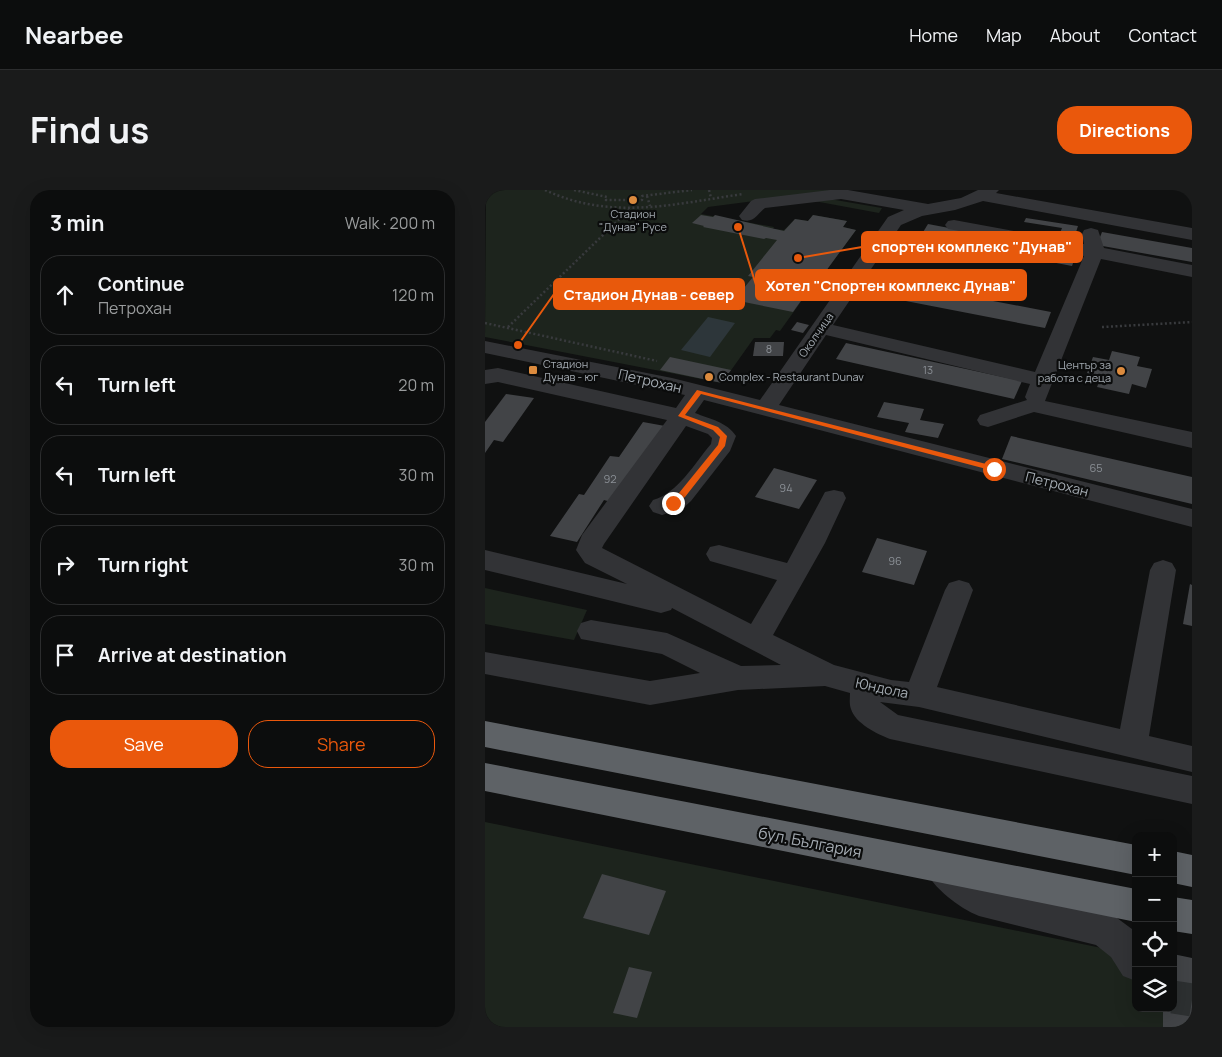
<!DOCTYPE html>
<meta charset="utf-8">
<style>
body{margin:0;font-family:Manrope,sans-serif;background:#1a1b1b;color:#f1f3f6}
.controls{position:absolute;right:15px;bottom:15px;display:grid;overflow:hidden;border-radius:10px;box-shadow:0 5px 20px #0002}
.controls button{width:45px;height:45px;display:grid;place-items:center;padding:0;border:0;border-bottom:1px solid #2c2d2e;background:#0c0d0d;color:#f1f3f6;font:25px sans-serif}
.stop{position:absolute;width:15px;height:15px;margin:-11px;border:4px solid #ea580c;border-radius:50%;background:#fff}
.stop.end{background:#ea580c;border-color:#fff;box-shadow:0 1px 5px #0008}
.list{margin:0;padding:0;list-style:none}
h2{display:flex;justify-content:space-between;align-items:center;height:65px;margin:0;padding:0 20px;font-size:21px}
h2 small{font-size:16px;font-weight:400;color:#9a9c9d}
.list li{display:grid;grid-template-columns:32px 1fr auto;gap:15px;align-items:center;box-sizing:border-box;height:80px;margin:0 10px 10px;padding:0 10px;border:1px solid #2c2d2e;border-radius:20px}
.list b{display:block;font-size:19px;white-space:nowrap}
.list p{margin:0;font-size:16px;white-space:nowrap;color:#9a9c9d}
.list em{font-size:16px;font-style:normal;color:#9a9c9d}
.actions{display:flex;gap:10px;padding:15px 20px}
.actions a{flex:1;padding:11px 0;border:1px solid #ea580c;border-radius:20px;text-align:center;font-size:18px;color:#ea580c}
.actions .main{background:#ea580c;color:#fff}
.icon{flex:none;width:28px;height:28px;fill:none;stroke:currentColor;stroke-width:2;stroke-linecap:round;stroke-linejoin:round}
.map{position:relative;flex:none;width:707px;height:837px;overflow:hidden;border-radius:20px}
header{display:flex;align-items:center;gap:30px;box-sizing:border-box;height:70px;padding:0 25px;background:#0c0d0d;border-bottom:1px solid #2c2d2e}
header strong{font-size:24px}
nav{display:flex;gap:28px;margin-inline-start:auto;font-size:18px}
.intro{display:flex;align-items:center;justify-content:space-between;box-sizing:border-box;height:120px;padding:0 30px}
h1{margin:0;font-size:35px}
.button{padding:12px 22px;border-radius:20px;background:#ea580c;color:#fff;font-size:18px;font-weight:700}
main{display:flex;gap:30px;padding:0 30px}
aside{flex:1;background:#0c0d0d;border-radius:20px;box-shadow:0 5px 20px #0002}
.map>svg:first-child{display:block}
.green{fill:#1d241d}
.water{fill:#2d363a}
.building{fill:#424447}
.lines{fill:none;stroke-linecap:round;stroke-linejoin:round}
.minor-tunnel{stroke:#2d3031;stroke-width:33;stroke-dasharray:33 16;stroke-linecap:butt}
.path{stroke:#383a3d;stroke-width:2.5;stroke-dasharray:2 2.5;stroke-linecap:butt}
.minor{fill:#323336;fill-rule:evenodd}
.highway{fill:#5e6266;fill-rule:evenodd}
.route{fill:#ea580c}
.poi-dot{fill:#dc8b3e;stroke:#0b0c0c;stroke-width:2}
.labels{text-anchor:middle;stroke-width:4.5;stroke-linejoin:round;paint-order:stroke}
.far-poi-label{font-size:11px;fill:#a3aab1;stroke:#0b0c0c;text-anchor:start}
.far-street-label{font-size:11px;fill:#a3aab1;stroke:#0b0c0c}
.number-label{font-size:11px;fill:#8b9096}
.street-label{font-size:14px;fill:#a3aab1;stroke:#0b0c0c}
.near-street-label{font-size:16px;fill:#a3aab1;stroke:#0b0c0c}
.leader{fill:none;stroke:#e8590c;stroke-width:2}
.callout-dot{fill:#e8590c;stroke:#0b0c0c;stroke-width:2}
.callout{fill:#e8590c;stroke:#e8590c;stroke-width:2}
.callout-label{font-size:15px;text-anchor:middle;font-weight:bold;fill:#fff}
</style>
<header>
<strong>Nearbee</strong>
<nav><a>Home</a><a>Map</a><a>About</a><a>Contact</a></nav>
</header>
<div class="intro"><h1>Find us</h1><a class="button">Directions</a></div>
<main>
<aside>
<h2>3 min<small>Walk · 200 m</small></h2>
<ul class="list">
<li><svg class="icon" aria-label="ahead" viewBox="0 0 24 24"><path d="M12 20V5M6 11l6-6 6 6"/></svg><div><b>Continue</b><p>Петрохан</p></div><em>120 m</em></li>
<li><svg class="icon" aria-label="left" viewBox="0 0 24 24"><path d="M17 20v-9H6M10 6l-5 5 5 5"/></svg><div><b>Turn left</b></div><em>20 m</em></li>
<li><svg class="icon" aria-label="left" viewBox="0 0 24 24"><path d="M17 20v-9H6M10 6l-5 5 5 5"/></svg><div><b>Turn left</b></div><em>30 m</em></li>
<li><svg class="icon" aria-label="right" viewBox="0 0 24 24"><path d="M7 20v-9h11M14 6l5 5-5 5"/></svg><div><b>Turn right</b></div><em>30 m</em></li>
<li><svg class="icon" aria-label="arrive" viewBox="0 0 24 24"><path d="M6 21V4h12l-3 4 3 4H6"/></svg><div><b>Arrive at destination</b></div></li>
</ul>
<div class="actions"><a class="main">Save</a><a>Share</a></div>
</aside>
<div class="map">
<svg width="707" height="837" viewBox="0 0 707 837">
<rect width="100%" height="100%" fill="#101111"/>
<!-- green -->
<g class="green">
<polygon points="1,0 353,0 223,17 216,24 289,37 288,39 299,40 310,29 323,31 328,25 362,31 358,37 371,40 338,85 335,85 295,141 291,140 285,148 269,148 237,193 0,147"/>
<polygon points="339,8 397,18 394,23 329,11"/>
<polygon points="0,398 102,420 89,450 0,434"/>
<polygon points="0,632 651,765 651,818 688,818 707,837 0,837"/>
</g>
<!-- water -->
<polygon class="water" points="223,127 250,133 225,167 196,160"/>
<!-- building -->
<g class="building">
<polygon points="216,25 228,27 230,25 299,41 310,29 323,31 328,25 362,31 358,37 371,40 338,85 335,84 308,122 249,110 268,87 263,86 292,50 281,48 279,49 218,37 219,36 207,33"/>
<polygon points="541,28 593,36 590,45 575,43 577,38 539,32"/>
<polygon points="443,34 592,62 587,76 435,47"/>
<polygon points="617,42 707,58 707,72 612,55"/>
<polygon points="403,91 566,122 560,138 395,106"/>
<polygon points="312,132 324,135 318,143 306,140"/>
<polygon points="270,152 299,152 298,166 268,166"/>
<polygon points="361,153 537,191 529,209 351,169"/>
<polygon points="627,161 655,167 652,176 667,179 661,198 647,194 644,204 612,197 616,187 602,183 608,167 624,170"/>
<polygon points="185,167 246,180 237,193 175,180"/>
<polygon points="21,204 49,208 18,252 9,250 0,263 0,232"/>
<polygon points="399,212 439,219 435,230 459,234 453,248 420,242 424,233 392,227"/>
<polygon points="158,232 180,236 126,312 119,310 92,352 65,346 94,304 99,305 125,266 134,267"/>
<polygon points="526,246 707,287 707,314 517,269"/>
<polygon points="289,278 332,290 314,319 270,307"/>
<polygon points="392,348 442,361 429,395 377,382"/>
<polygon points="705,394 707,395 707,436 698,434"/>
<polygon points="117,684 181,701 164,745 98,728"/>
<polygon points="688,764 707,768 707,837 678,837 678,818 688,818"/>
<polygon points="144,777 167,782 152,828 128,823"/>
</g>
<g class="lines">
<!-- minor-tunnel -->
<polyline class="minor-tunnel" points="688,807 707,810"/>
<!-- path -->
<g class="path">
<path d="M60,0C126,31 189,14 258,4"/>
<polyline points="89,0 122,7 121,10 157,10 157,6 207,0"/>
<polyline points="224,0 226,8"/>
<polyline points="162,6 165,16"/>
<polyline points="0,133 172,171"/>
<polyline points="23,137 146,18"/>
<polyline points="617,137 707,132"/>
</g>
<!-- minor -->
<g class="minor">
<path d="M345,0H363L443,14L476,8L493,0H514L511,3L707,38V50L498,11L470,20L437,26L416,35L348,135L550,182L599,66L469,40L463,39L460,35L463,31L469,30L599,54L597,44L599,40L606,38L613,40L619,58L707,75V87L616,69L560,211L707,242V258L549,222L503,237L495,235L492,230L495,225L542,210L540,207L545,194L341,145L294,215L707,319V337L219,210L210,223C225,229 242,232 251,246L245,261L206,311L197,319L177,325L168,322L164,316L168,310C193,303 209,274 226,254L227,248L223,244L201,236L119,354L117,358L266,434L292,390L225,371L221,364L225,357L234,355L302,373L340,302L349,300L358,302L361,308L340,353L288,445L349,475L406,490L424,492L460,400L464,393L474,390L484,393L488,400L452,497L635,539L665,380L669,373L678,370L687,373L691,380L664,546L707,556V582L434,517L395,512L413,525L707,586V614L405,549C392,544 370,533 366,519C364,514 365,508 365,503L340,496L253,500L165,515L0,484V462L165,491L215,483L177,464L96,449L92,441L96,433L106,430L182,443L256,476L296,475L187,418L186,420L176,423L0,380V360L142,394L100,373L91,360L97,345L182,230L13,192L0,194V180L13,178L191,218L200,205L0,163V151L187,188L275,210L403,27L419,20L356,9L280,18C271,25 270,33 257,30L254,26L266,11L270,9Z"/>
<path d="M456,662L468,667L503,696L620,723L632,728L651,742V791L638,786L626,767L611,755L494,726C474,718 448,698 439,678L444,667Z"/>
</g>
<!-- highway -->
<g class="highway">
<polygon points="0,531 651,655 651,685 0,557"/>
<polygon points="0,573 651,699 651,732 0,601"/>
<polygon points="688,661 707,665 707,697 688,693"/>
<polygon points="688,707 707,710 707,744 688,741"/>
</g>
</g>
<!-- route -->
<polygon class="route" points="212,200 509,276 513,279 509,281 216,204 200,225 233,237 242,246 240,256 200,307 188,315 184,313 194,303 233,255 235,247 228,240 193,226"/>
<!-- markers -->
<g class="poi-dot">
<circle cx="148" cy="10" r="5"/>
<rect x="43" y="175" width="10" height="10" rx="2.5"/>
<circle cx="636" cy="181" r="5"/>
<circle cx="224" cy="187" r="5"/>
</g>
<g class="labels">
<!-- far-poi labels -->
<g class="far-poi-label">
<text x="148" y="28" text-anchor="middle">Стадион<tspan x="148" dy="13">"Дунав" Русе</tspan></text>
<text x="58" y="178">Стадион<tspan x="58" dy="13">Дунав - юг</tspan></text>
<text x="626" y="179" text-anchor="end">Център за<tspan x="626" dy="13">работа с деца</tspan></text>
<text x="234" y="191">Complex - Restaurant Dunav</text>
</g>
<!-- far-street labels -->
<g class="far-street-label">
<text transform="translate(331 145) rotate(-55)" y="4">Околчица</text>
</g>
<!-- number labels -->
<g class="number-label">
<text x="284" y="163">8</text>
<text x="443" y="184">13</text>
<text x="611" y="282">65</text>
<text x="125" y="293">92</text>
<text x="301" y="302">94</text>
<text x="410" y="375">96</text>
</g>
<!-- street labels -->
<g class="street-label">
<text transform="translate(165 191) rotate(13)" y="5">Петрохан</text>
<text transform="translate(572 294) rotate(14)" y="5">Петрохан</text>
<text transform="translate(397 498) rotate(12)" y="5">Юндола</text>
</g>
<!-- near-street labels -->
<g class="near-street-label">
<text transform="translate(325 652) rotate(11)" y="6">бул. България</text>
</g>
</g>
<!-- callouts -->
<path class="leader" d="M313 68L377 57M253 37L271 95M33 155L69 104"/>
<g class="callout-dot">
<circle cx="313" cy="68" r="5"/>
<circle cx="253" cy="37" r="5"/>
<circle cx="33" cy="155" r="5"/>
</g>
<g class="callout">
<rect x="377" y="42" width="220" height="30" rx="5"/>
<rect x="271" y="80" width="270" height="30" rx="5"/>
<rect x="69" y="89" width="190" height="30" rx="5"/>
</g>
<g class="callout-label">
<text x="487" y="62">спортен комплекс "Дунав"</text>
<text x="406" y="101">Хотел "Спортен комплекс Дунав"</text>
<text x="164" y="110">Стадион Дунав - север</text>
</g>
</svg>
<div class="controls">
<button>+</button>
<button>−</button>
<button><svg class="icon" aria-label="locate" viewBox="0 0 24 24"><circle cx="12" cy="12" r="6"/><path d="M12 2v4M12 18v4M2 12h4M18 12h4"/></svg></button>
<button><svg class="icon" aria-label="layers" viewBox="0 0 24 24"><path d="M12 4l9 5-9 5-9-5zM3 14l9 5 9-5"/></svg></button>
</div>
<div class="stop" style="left:509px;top:279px"></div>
<div class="stop end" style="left:188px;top:313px"></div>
</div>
</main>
